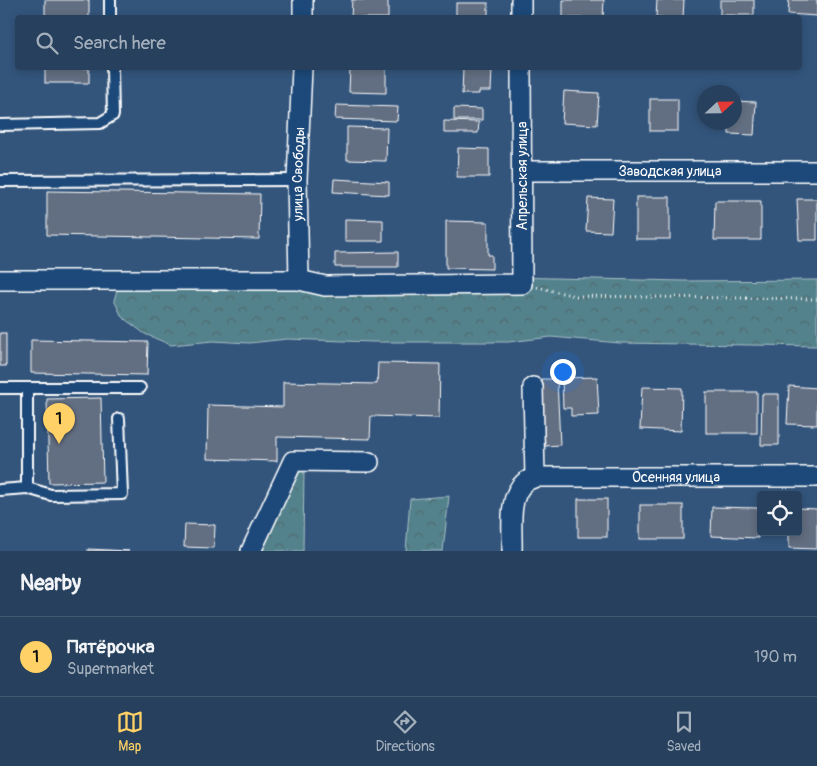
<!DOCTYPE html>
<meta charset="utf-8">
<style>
body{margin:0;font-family:Pangolin,sans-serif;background:#2e4763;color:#f1f3f6}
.controls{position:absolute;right:15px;bottom:15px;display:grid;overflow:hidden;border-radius:5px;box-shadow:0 2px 8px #0003}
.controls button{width:45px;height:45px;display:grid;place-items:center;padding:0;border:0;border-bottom:1px solid #425972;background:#26405d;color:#f1f3f6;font:25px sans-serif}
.compass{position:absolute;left:697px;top:85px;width:45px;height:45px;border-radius:50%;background:#26405d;box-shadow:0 2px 8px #0003;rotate:68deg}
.you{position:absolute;left:562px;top:371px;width:18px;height:18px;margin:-12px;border:4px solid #fff;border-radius:50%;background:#1a73e8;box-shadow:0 0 0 8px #1a73e833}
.badge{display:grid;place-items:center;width:32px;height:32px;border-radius:50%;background:#ffd166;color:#111;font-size:16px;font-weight:700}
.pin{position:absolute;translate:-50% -41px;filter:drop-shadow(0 1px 2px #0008)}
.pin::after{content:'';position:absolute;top:26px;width:18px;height:15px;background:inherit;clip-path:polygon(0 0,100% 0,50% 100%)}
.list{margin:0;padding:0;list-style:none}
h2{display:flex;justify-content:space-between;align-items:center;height:65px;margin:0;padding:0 20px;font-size:21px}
h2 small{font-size:16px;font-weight:400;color:#a4afbc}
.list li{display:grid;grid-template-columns:32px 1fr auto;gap:15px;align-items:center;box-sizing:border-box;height:80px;padding:0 20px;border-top:1px solid #425972}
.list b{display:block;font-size:19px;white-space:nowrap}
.list p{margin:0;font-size:16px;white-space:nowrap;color:#a4afbc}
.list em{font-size:16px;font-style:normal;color:#a4afbc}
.icon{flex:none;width:28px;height:28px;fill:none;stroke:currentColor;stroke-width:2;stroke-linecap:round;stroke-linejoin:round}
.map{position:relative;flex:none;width:817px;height:551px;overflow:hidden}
.search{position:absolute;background:#26405d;box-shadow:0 2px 8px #0003;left:15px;right:15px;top:15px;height:55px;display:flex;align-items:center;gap:12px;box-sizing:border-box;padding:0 18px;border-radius:5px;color:#a4afbc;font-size:19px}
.sheet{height:145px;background:#26405d}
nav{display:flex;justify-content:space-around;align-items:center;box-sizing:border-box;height:70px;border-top:1px solid #425972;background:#26405d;font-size:14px;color:#a4afbc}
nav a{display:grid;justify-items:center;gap:2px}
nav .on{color:#ffd166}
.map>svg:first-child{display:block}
.forest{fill:url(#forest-crowns);stroke:#a9c0c6}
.building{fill:#626e81;stroke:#fff}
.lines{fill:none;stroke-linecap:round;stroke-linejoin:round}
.lane-casing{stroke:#fff;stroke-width:14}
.street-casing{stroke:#fff;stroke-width:22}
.path{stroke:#fff;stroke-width:3;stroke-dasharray:1 4;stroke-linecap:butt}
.lane{stroke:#1f4a7a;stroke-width:10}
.street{stroke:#1f4a7a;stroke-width:19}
.labels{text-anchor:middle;stroke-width:4.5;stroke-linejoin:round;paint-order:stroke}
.street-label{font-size:14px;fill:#fff;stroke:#1f4a7a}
</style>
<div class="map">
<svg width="817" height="551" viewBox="0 0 817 551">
<defs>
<pattern id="forest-crowns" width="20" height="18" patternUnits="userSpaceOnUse" patternTransform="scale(1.25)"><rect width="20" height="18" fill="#53828c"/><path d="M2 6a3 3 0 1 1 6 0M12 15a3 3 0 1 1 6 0" fill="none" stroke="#506a6f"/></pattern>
</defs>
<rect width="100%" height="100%" fill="#33557c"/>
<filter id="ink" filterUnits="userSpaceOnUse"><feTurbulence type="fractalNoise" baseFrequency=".02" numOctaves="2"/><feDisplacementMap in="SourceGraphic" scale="10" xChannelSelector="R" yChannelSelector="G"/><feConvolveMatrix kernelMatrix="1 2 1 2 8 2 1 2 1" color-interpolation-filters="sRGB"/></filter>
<g filter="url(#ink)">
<!-- forest -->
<g class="forest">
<polygon points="509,277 683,281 817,280 817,346 620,343 551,337 508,342 373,342 287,339 249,343 213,341 171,345 145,334 122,317 114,300 118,287"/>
<polygon points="304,468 303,551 259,551 281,490"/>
<polygon points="449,496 443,551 406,551 410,499"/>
</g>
<!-- building -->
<g class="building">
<rect x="45" y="0" width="44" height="18"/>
<polygon points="352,0 388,0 388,18 351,18"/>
<polygon points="563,0 604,0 603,18 563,18"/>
<polygon points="657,0 684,0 683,18 656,18"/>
<rect x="720" y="0" width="34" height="15"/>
<polygon points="789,0 817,0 817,16 788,14"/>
<rect x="456" y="3" width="32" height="15"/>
<rect x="45" y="68" width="44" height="15"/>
<polygon points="350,68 386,68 386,93 349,92"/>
<polygon points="463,68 492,68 491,91 479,91 479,94 462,94"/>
<polygon points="564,91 599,93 597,125 562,123"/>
<rect x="650" y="99" width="28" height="32"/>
<polygon points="734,101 756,102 754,135 729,134 729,122 734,122"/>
<polygon points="336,105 398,107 397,121 335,119"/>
<polygon points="454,108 482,109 482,120 454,120"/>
<polygon points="444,121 479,122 478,133 444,133"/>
<polygon points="347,127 387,128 386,161 347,160"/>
<polygon points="458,148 489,149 489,177 457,177"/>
<polygon points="334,179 389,182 389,195 333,192"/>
<polygon points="47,191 260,194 259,239 47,235"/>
<rect x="636" y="197" width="34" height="42"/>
<polygon points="588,198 613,199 611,232 586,231"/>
<polygon points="797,199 817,199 817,240 799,240"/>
<polygon points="715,201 761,201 761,240 714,240"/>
<polygon points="345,219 383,220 383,241 345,241"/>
<polygon points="446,221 488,222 488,255 492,255 492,269 446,268"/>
<polygon points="398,252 398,267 335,267 335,253"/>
<rect x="0" y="333" width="6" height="33"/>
<polygon points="31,340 148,342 147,375 31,373"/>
<polygon points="378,363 440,364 439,418 371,416 370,439 277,437 277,461 207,459 208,405 283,407 283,382 377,384"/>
<polygon points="597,377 599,415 571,416 571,408 563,408 562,378"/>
<polygon points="541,379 557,379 560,445 545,446"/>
<polygon points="789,386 817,388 817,425 787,424"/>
<polygon points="642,387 682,388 681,431 640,429"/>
<rect x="706" y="392" width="51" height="41"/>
<polygon points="762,394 779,394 779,445 761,445"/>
<polygon points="101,398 103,482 49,483 47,399"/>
<rect x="578" y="499" width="29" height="38"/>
<rect x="640" y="505" width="43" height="34"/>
<polygon points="712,507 758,508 758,538 711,536"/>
<polygon points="798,508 817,509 817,549 789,548 789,532 798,532"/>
<polygon points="185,524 215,525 214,548 184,547"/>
<polygon points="88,549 129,551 88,551"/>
</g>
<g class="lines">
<!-- lane casing -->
<g class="lane-casing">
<g id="lane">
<polyline points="110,0 110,18"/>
<polyline points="0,125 100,123 113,115 112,68"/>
<polyline points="0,181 297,180"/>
<polyline points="0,388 27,388 27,488 0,490"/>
<polyline points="27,388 140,388"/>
<polyline points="27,488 51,495 122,494 119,419"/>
</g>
</g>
<!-- street casing -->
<g class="street-casing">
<g id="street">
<polyline points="521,0 521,18"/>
<polyline points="303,18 303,0"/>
<path id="s1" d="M522,171H817"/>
<polyline points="0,280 299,280 325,286 522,284 521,68"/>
<path id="s2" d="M299,280L297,180L302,68"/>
<path id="s3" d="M535,477H817"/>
<polyline points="251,551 293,461 369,462"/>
<path d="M512,551C513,531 507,498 524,483C527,480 532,479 535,477L533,387"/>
</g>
</g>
<!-- path -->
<polyline class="path" points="537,287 575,296 817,299"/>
<!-- lane -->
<use href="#lane" class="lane"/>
<!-- street -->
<use href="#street" class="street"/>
</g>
</g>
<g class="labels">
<!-- street labels -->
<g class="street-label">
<text dy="5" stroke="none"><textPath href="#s1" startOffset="148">Заводская улица</textPath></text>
<text dy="5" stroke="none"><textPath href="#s2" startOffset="106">улица Свободы</textPath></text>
<text transform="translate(522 176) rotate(-90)" y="5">Апрельская улица</text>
<text dy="5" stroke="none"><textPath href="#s3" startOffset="141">Осенняя улица</textPath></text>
</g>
</g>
</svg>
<div class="controls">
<button><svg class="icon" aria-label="locate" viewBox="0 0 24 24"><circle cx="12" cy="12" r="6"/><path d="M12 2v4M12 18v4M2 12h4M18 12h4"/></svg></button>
</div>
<svg class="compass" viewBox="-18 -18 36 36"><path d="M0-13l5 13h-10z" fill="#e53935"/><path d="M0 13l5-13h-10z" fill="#a4afbc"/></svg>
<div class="you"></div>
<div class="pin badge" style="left:59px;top:444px">1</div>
<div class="search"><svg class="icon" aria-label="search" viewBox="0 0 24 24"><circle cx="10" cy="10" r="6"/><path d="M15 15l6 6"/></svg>Search here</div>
</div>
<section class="sheet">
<h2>Nearby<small></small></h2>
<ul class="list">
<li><span class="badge">1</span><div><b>Пятёрочка</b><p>Supermarket</p></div><em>190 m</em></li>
</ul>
</section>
<nav>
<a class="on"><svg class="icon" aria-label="map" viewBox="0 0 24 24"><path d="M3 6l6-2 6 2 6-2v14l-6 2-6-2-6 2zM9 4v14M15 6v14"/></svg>Map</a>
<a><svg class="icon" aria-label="directions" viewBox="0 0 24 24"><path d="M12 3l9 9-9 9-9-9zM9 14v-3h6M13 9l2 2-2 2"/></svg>Directions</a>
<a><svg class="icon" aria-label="saved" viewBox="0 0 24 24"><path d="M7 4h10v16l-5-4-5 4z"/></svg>Saved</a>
</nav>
